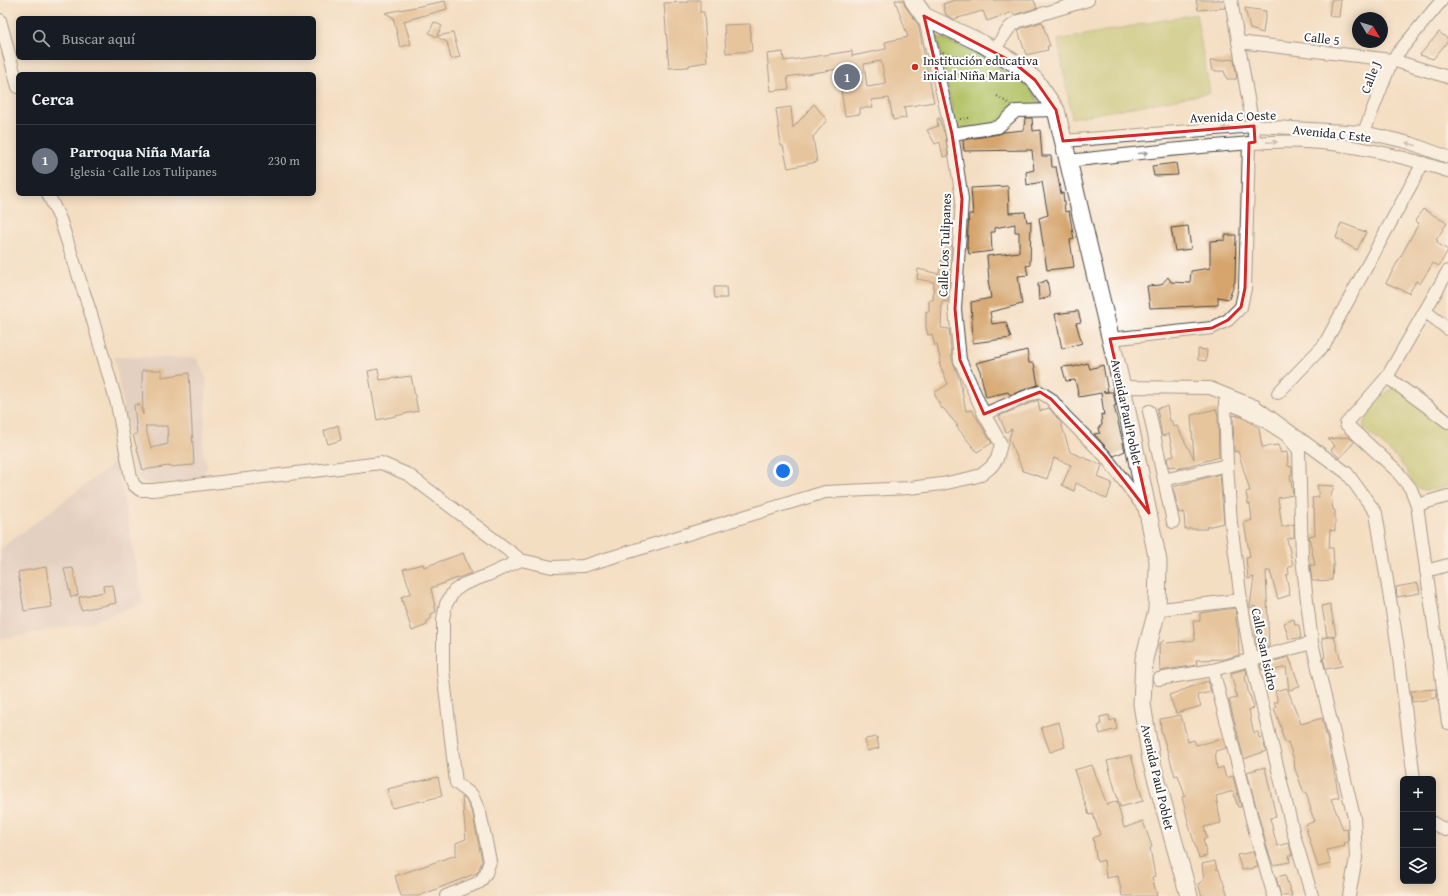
<!DOCTYPE html>
<html lang="es">
<meta charset="utf-8">
<style>
body{margin:0;font-family:"Gentium Book Plus",serif;background:#20242c;color:#f1f3f6}
.controls{position:absolute;right:12px;bottom:12px;display:grid;overflow:hidden;border-radius:6px;box-shadow:0 2px 10px #0003}
.controls button{width:36px;height:36px;display:grid;place-items:center;padding:0;border:0;border-bottom:1px solid #363941;background:#171b24;color:#f1f3f6;font:20px sans-serif}
.compass{position:absolute;left:1352px;top:12px;width:36px;height:36px;border-radius:50%;background:#171b24;box-shadow:0 2px 10px #0003;rotate:128deg}
.you{position:absolute;left:783px;top:471px;width:14px;height:14px;margin:-10px;border:3px solid #fff;border-radius:50%;background:#1a73e8;box-shadow:0 0 0 6px #1a73e833}
.badge{display:grid;place-items:center;width:26px;height:26px;border-radius:50%;background:#b45309;color:#fff;font-size:13px;font-weight:700}
.pin{position:absolute;translate:-50% -50%;border:2px solid #fff;box-shadow:0 1px 4px #0006}
.list{margin:0;padding:0;list-style:none}
h2{display:flex;justify-content:space-between;align-items:center;height:52px;margin:0;padding:0 16px;font-size:17px}
h2 small{font-size:13px;font-weight:400;color:#9ea1a6}
.list li{display:grid;grid-template-columns:26px 1fr auto;gap:12px;align-items:center;box-sizing:border-box;height:72px;padding:0 16px;border-top:1px solid #363941}
.list b{display:block;font-size:15px;white-space:nowrap}
.list p{margin:0;font-size:13px;white-space:nowrap;color:#9ea1a6}
.list em{font-size:13px;font-style:normal;color:#9ea1a6}
.icon{flex:none;width:22px;height:22px;fill:none;stroke:currentColor;stroke-width:2;stroke-linecap:round;stroke-linejoin:round}
.map{position:relative;flex:none;width:1448px;height:896px;overflow:hidden}
.search{position:absolute;background:#171b24;box-shadow:0 2px 10px #0003;left:16px;top:16px;width:300px;height:44px;display:flex;align-items:center;gap:10px;box-sizing:border-box;padding:0 14px;border-radius:6px;color:#9ea1a6;font-size:15px}
.panel{position:absolute;background:#171b24;box-shadow:0 2px 10px #0003;left:16px;top:72px;width:300px;height:124px;border-radius:6px}
.map>svg:first-child{display:block}
.industrial{fill:#d1bfbe}
.green{fill:#b2c163;stroke:#6e7647}
.building{fill:#d5a56d;fill-rule:evenodd}
.lines{fill:none;stroke-linecap:round;stroke-linejoin:round}
.minor-casing{stroke:#494642;stroke-width:14}
.secondary-casing{stroke:#494642;stroke-width:19}
.path{stroke:#494642;stroke-width:2;stroke-dasharray:1 3;stroke-linecap:butt}
.minor{stroke:#fff;stroke-width:12}
.secondary{stroke:#fff;stroke-width:17}
.oneway{fill:#a0a0a0}
.marked{fill:none;stroke:#d62828;stroke-width:3;stroke-linejoin:round}
.poi-dot{fill:#c8321e;stroke:#fff;stroke-width:1.5}
.labels{text-anchor:middle;stroke-width:4;stroke-linejoin:round;paint-order:stroke}
.street-label{font-size:13px;fill:#2b2b2b;stroke:#fff}
.poi-label{font-size:13px;fill:#2b2b2b;stroke:#fff;text-anchor:start}
</style>
<div class="map">
<svg width="1448" height="896" viewBox="0 0 1448 896">
<rect width="100%" height="100%" fill="#fff"/>
<filter id="ink" filterUnits="userSpaceOnUse"><feTurbulence type="fractalNoise" baseFrequency=".025" numOctaves="2"/><feDisplacementMap in="SourceGraphic" scale="8" xChannelSelector="R" yChannelSelector="G"/><feConvolveMatrix kernelMatrix="1 2 1 2 8 2 1 2 1" color-interpolation-filters="sRGB"/></filter>
<filter id="wash" filterUnits="userSpaceOnUse"><feTurbulence type="fractalNoise" baseFrequency=".012" numOctaves="4" result="noise"/><feDisplacementMap in="SourceGraphic" scale="16" xChannelSelector="R" yChannelSelector="G"/><feGaussianBlur stdDeviation="0.9" result="paint"/><feColorMatrix in="noise" values="0 0 0 0 0 0 0 0 0 0 0 0 0 0 0 0 0 1.4 0 .05"/><feComposite in="paint" operator="in"/></filter>
<g filter="url(#wash)">
<rect width="100%" height="100%" fill="#f4dec2"/>
<!-- industrial -->
<g class="industrial">
<polygon points="114,357 197,358 207,380 203,449 204,456 208,466 203,475 196,480 152,485 141,481 136,475"/>
<polygon points="117,461 143,603 89,623 0,639 0,549"/>
</g>
<!-- green -->
<g class="green">
<polygon points="1196,14 1210,93 1072,118 1058,40"/>
<polygon points="937,36 971,51 1010,74 1030,88 1042,107 1016,108 997,126 961,129 955,124"/>
<path d="M1393,388L1399,389L1448,429V486C1440,487 1429,492 1421,489C1413,486 1410,476 1406,470C1395,454 1379,442 1364,429C1364,427 1363,425 1364,423C1366,413 1385,392 1393,388Z"/>
</g>
<g id="blocks">
<!-- building -->
<g class="building">
<polygon points="688,0 700,0 700,12 704,12 707,62 689,65 689,67 669,68 664,3 688,2"/>
<path d="M895,0H903L905,6L918,24L934,102L904,107L906,118L893,120L889,98L871,100L873,108H860V114L845,116L838,69L787,77L789,89L771,91L767,54L783,52L784,61L852,51V56L886,49L885,42L908,37ZM881,61L886,84L867,87L864,64Z"/>
<polygon points="955,0 1034,0 1037,8 1014,15 1013,12 987,21 983,11 954,19 946,15 943,4"/>
<polygon points="1196,0 1224,0 1225,8 1198,10"/>
<polygon points="1331,0 1341,0 1339,17 1329,16"/>
<polygon points="445,1 447,9 404,21 411,44 400,47 393,17 385,13"/>
<polygon points="1245,8 1266,11 1263,33 1250,29"/>
<polygon points="434,22 442,26 437,36 453,33 460,57 451,59 447,42 429,33"/>
<polygon points="1042,22 1050,46 1047,46 1048,50 1026,55 1018,30 1022,28"/>
<polygon points="750,24 752,51 726,53 724,25"/>
<polygon points="1439,32 1448,39 1448,41 1433,59 1420,55"/>
<polygon points="1234,59 1237,79 1227,79 1224,71 1212,71 1210,61"/>
<polygon points="814,104 827,120 813,137 817,162 788,168 783,146 781,146 776,109 791,107 793,128"/>
<polygon points="939,118 945,135 948,156 944,157 943,157 940,142 935,144 927,130 938,126 937,119"/>
<polygon points="1025,118 1032,118 1033,131 1040,130 1042,156 1051,156 1052,167 1056,167 1061,194 1063,193 1065,212 1069,211 1074,239 1070,240 1074,267 1047,270 1039,218 1048,215 1042,182 1027,185 1026,172 1034,170 1032,150 964,151 963,140 999,134 1004,132 1024,130"/>
<polygon points="1176,163 1178,175 1154,176 1152,166"/>
<polygon points="1008,186 1009,213 1025,212 1027,222 1031,221 1030,265 1026,266 1028,275 1018,276 1022,304 990,312 992,324 1006,322 1011,338 973,343 971,302 991,298 988,280 989,280 987,256 1019,252 1019,232 1015,232 1015,224 995,228 995,232 991,232 992,251 969,254 967,245 969,214 973,214 971,188"/>
<polygon points="1423,209 1447,223 1436,240 1438,241 1437,243 1448,250 1439,266 1433,263 1420,284 1416,281 1409,293 1386,283 1419,223 1415,221"/>
<polygon points="1341,223 1366,232 1357,250 1342,242 1343,241 1336,238"/>
<polygon points="1188,226 1191,249 1175,251 1171,228"/>
<polygon points="1225,235 1236,235 1235,281 1229,299 1218,297 1218,305 1150,308 1147,286 1161,285 1168,277 1171,282 1190,283 1191,271 1210,268 1210,241 1225,240"/>
<polygon points="944,246 952,246 948,302 942,301 941,328 949,329 952,359 960,381 966,411 972,410 992,443 977,452 956,426 958,426 943,408 942,409 934,393 948,384 939,363 941,363 937,345 935,346 932,334 928,335 926,328 926,311 929,312 929,300 933,300 934,282 917,279 918,269 939,274"/>
<polygon points="1047,280 1050,297 1039,300 1038,284"/>
<polygon points="714,287 726,287 727,298 715,298"/>
<polygon points="1078,311 1081,322 1076,323 1082,343 1062,349 1055,314"/>
<polygon points="1198,349 1207,350 1206,361 1198,360"/>
<polygon points="1027,350 1029,363 1034,363 1038,385 1010,395 1008,392 986,397 980,371 976,363"/>
<polygon points="1088,363 1090,369 1103,365 1108,392 1103,392 1113,392 1116,405 1114,406 1125,451 1114,456 1094,434 1100,433 1099,427 1102,425 1101,414 1104,415 1101,393 1079,397 1075,380 1066,381 1062,367 1073,366 1073,367"/>
<polygon points="378,369 380,380 411,376 418,411 377,420 368,371"/>
<path d="M142,370H162V377L189,373L194,465L169,467V466L143,470L133,435L137,434L134,405L139,404L143,415ZM145,426H167L168,444L151,448Z"/>
<polygon points="1038,400 1040,411 1049,408 1061,423 1070,452 1102,465 1098,477 1112,483 1107,499 1076,483 1074,491 1062,485 1071,465 1054,458 1047,479 1023,471 1009,439 1012,429 1006,432 999,416"/>
<polygon points="1167,406 1170,421 1172,421 1173,427 1177,426 1194,459 1191,415 1216,409 1218,415 1219,457 1177,469 1176,466 1169,467 1167,458 1174,456 1169,434 1162,436 1157,408"/>
<polygon points="1233,415 1242,417 1259,428 1262,447 1278,445 1281,453 1287,452 1288,466 1292,467 1292,474 1290,475 1293,495 1278,498 1282,527 1294,524 1294,537 1287,539 1293,565 1288,568 1289,574 1286,575 1290,595 1278,599 1270,571 1266,571 1269,647 1257,650 1255,628 1255,606 1250,608 1250,606 1254,577 1248,579 1246,558 1250,557 1244,523 1252,520 1250,504 1248,504 1246,492 1250,491 1238,451 1234,452"/>
<polygon points="338,425 341,440 328,444 324,431"/>
<polygon points="1349,437 1354,442 1340,458 1331,450 1335,446 1328,439"/>
<polygon points="1220,474 1224,523 1207,527 1207,529 1185,529 1184,512 1179,513 1173,487"/>
<polygon points="1317,485 1334,486 1331,495 1333,510 1335,510 1335,531 1330,530 1329,548 1333,548 1334,565 1333,565 1332,580 1312,581 1310,565 1315,565 1309,536 1315,535 1314,508 1313,508 1312,498 1319,497"/>
<polygon points="463,553 471,573 431,588 436,612 431,614 431,619 427,621 427,625 412,631 401,597 411,593 403,569 423,564 424,567"/>
<polygon points="46,567 52,607 24,611 18,572"/>
<polygon points="73,568 78,595 71,597 64,569"/>
<polygon points="1418,583 1420,593 1397,597 1396,587"/>
<polygon points="113,585 116,603 81,610 79,597 104,592 103,586"/>
<polygon points="1330,604 1336,635 1327,637 1322,606"/>
<polygon points="1235,608 1237,628 1238,628 1239,655 1225,659 1196,660 1197,665 1160,671 1159,645 1164,640 1167,643 1195,640 1193,621 1200,621 1200,613"/>
<polygon points="1294,619 1295,625 1299,625 1301,638 1289,639 1284,623"/>
<polygon points="1334,636 1342,666 1326,669 1323,658 1325,657 1322,638"/>
<polygon points="1289,657 1300,687 1289,690 1286,667 1272,671 1270,665 1270,667 1262,670 1260,665"/>
<polygon points="1246,669 1247,675 1245,676 1249,695 1250,695 1254,708 1249,709 1251,722 1254,733 1258,732 1259,738 1262,737 1266,751 1244,759 1229,700 1237,698 1231,673"/>
<polygon points="1208,681 1211,692 1197,695 1201,706 1176,713 1169,695"/>
<polygon points="1287,688 1301,724 1322,718 1332,760 1339,797 1331,799 1343,829 1347,828 1348,842 1344,843 1345,846 1327,850 1331,864 1318,867 1305,825 1315,821 1310,810 1311,810 1306,792 1304,793 1295,769 1294,759 1288,742 1285,743 1281,730 1282,730 1274,708 1276,707 1274,702 1278,702 1275,691"/>
<polygon points="1436,689 1436,698 1412,702 1411,691"/>
<polygon points="1109,715 1110,721 1115,719 1117,729 1100,734 1098,726 1101,725 1100,717"/>
<polygon points="1181,715 1188,742 1194,740 1196,745 1223,739 1226,748 1215,751 1217,769 1223,767 1226,778 1233,776 1241,807 1238,807 1233,791 1216,796 1221,823 1204,827 1207,838 1203,839 1207,856 1199,858 1190,829 1182,797 1185,796 1178,775 1175,776 1161,730 1160,719"/>
<polygon points="1059,722 1065,747 1050,752 1041,727"/>
<polygon points="877,737 879,748 867,751 865,739"/>
<polygon points="1131,755 1143,801 1120,807 1107,761"/>
<polygon points="1092,765 1107,805 1117,801 1124,828 1143,821 1152,847 1150,848 1155,876 1152,877 1157,896 1122,896 1118,876 1106,878 1104,860 1097,862 1093,838 1100,835 1093,814 1089,815 1074,770"/>
<polygon points="1265,767 1276,817 1270,818 1277,846 1289,843 1292,855 1289,855 1290,862 1273,865 1266,844 1247,772"/>
<polygon points="438,777 442,796 392,808 387,789"/>
<polygon points="462,797 466,800 473,815 482,861 479,869 477,873 419,896 401,896 395,876 456,855 456,843 466,839"/>
<polygon points="1253,852 1258,867 1242,870 1237,855"/>
<polygon points="1215,861 1217,870 1219,870 1228,896 1202,896 1198,884 1204,880 1202,864"/>
<polygon points="1285,875 1292,896 1281,896 1276,877"/>
</g>
</g>
</g>
<g filter="url(#ink)">
<use href="#blocks" fill-opacity="0" stroke="#494642" stroke-width="1"/>
<g class="lines">
<!-- minor casing -->
<g class="minor-casing">
<g id="minor">
<polyline points="1231,0 1254,133"/>
<polyline points="0,20 18,87"/>
<polyline points="1238,42 1392,60 1448,77"/>
<polyline points="994,50 1010,27 1019,21 1088,0"/>
<polyline points="1364,132 1392,60 1442,0"/>
<polyline points="952,134 998,127 1016,111 1056,110"/>
<polyline points="1063,141 1254,126 1364,132 1410,143 1448,157"/>
<path d="M1068,161C1116,156 1164,150 1213,146C1244,144 1275,140 1306,142C1355,144 1402,156 1448,171"/>
<polyline points="48,194 60,219 91,314 117,404 131,478 134,485 140,490 153,490 381,463 409,475 521,560 552,567 583,566 825,492 909,488 942,484 970,478 981,475 991,467 997,459 1001,444 984,414 960,360 955,309 962,199 952,134 924,16"/>
<polyline points="1448,271 1387,377 1346,424 1396,470 1411,489 1417,505 1448,723"/>
<polyline points="1425,311 1448,329"/>
<polyline points="1110,339 1212,328 1228,320 1241,307 1245,288 1249,143"/>
<polyline points="1387,377 1448,422"/>
<polyline points="1122,387 1210,388 1255,406 1347,473 1376,513 1397,642 1414,779"/>
<polyline points="1278,393 1324,345 1423,163"/>
<polyline points="1149,411 1173,522"/>
<polyline points="984,414 1032,394 1040,392 1051,399 1065,416 1105,456 1145,509"/>
<polyline points="1164,480 1227,465"/>
<polyline points="1417,505 1448,496"/>
<polyline points="1426,571 1448,565"/>
<polyline points="1157,611 1161,609 1241,600"/>
<polyline points="1213,670 1259,846 1274,896"/>
<polyline points="1159,679 1213,670 1312,643"/>
<polyline points="1433,823 1445,830 1448,829"/>
<polyline points="446,896 480,882 486,873 490,861 480,813 472,795 456,783 443,670 443,619 446,604 454,591 464,584 488,575 521,560"/>
<polyline points="1312,896 1294,835 1251,659 1241,600 1231,523 1227,465 1225,402 1245,410 1266,422 1286,435 1299,450 1302,558 1312,643 1354,817 1356,858 1349,896"/>
</g>
</g>
<!-- secondary casing -->
<g class="secondary-casing">
<polyline id="secondary" points="913,0 924,16 981,43 1013,62 1035,80 1056,110 1122,387 1158,561 1157,611 1144,659 1142,704 1151,760 1189,896"/>
</g>
<!-- path -->
<g class="path">
<polyline points="943,52 953,56"/>
<circle cx="955" cy="59" r="4"/>
<polyline points="949,73 959,74 966,78"/>
<polyline points="997,96 1008,103"/>
<polyline points="960,119 969,118"/>
</g>
<!-- minor -->
<use href="#minor" class="minor"/>
<!-- secondary -->
<use href="#secondary" class="secondary"/>
</g>
<!-- one-way arrows -->
<defs><path id="oneway-solid" d="M-6-.8H1V-3.2L6.5 0L1 3.2V.8H-6Z"/></defs>
<g class="oneway">
<use href="#oneway-solid" transform="translate(1227 128) rotate(176)"/>
<use href="#oneway-solid" transform="translate(1082 139) rotate(176)"/>
<use href="#oneway-solid" transform="translate(1272 142) rotate(-1)"/>
<use href="#oneway-solid" transform="translate(1411 144) rotate(-164)"/>
<use href="#oneway-solid" transform="translate(1143 153) rotate(-7)"/>
</g>
</g>
<!-- marked area -->
<path d="M0 0H1448V896H0ZM924,16L1013,62L1035,80L1056,110L1063,141L1254,126L1255,142L1249,143L1245,288L1241,307L1228,320L1212,328L1110,339L1149,513L1105,456L1051,399L1040,392L984,414L960,360L955,309L962,199L952,134Z" fill="#f4dec2" fill-opacity=".55" fill-rule="evenodd"/>
<path class="marked" d="M924,16L1013,62L1035,80L1056,110L1063,141L1254,126L1255,142L1249,143L1245,288L1241,307L1228,320L1212,328L1110,339L1149,513L1105,456L1051,399L1040,392L984,414L960,360L955,309L962,199L952,134Z"/>
<!-- markers -->
<circle class="poi-dot" cx="915" cy="67" r="4"/>
<g class="labels">
<!-- street labels -->
<g class="street-label">
<text transform="translate(1322 38) rotate(7)" y="5">Calle 5</text>
<text transform="translate(1370 77) rotate(-69)" y="5">Calle J</text>
<text transform="translate(1233 116) rotate(-2)" y="5">Avenida C Oeste</text>
<text transform="translate(1332 133) rotate(6)" y="5">Avenida C Este</text>
<text transform="translate(944 245) rotate(-88)" y="5">Calle Los Tulipanes</text>
<text transform="translate(1127 412) rotate(78)" y="5">Avenida Paul Poblet</text>
<text transform="translate(1265 649) rotate(78)" y="5">Calle San Isidro</text>
<text transform="translate(1158 777) rotate(77)" y="5">Avenida Paul Poblet</text>
</g>
<!-- poi labels -->
<g class="poi-label">
<text x="923" y="65">Institución educativa<tspan x="923" dy="15">inicial Niña Maria</tspan></text>
</g>
</g>
</svg>
<div class="controls">
<button>+</button>
<button>−</button>
<button><svg class="icon" aria-label="layers" viewBox="0 0 24 24"><path d="M12 4l9 5-9 5-9-5zM3 14l9 5 9-5"/></svg></button>
</div>
<svg class="compass" viewBox="-18 -18 36 36"><path d="M0-13l5 13h-10z" fill="#e53935"/><path d="M0 13l5-13h-10z" fill="#9ea1a6"/></svg>
<div class="you"></div>
<div class="pin badge" style="left:847px;top:77px;background:#6b7280">1</div>
<div class="search"><svg class="icon" aria-label="search" viewBox="0 0 24 24"><circle cx="10" cy="10" r="6"/><path d="M15 15l6 6"/></svg>Buscar aquí</div>
<section class="panel">
<h2>Cerca<small></small></h2>
<ul class="list">
<li><span class="badge" style="background:#6b7280">1</span><div><b>Parroqua Niña María</b><p>Iglesia · Calle Los Tulipanes</p></div><em>230 m</em></li>
</ul>
</section>
</div>
